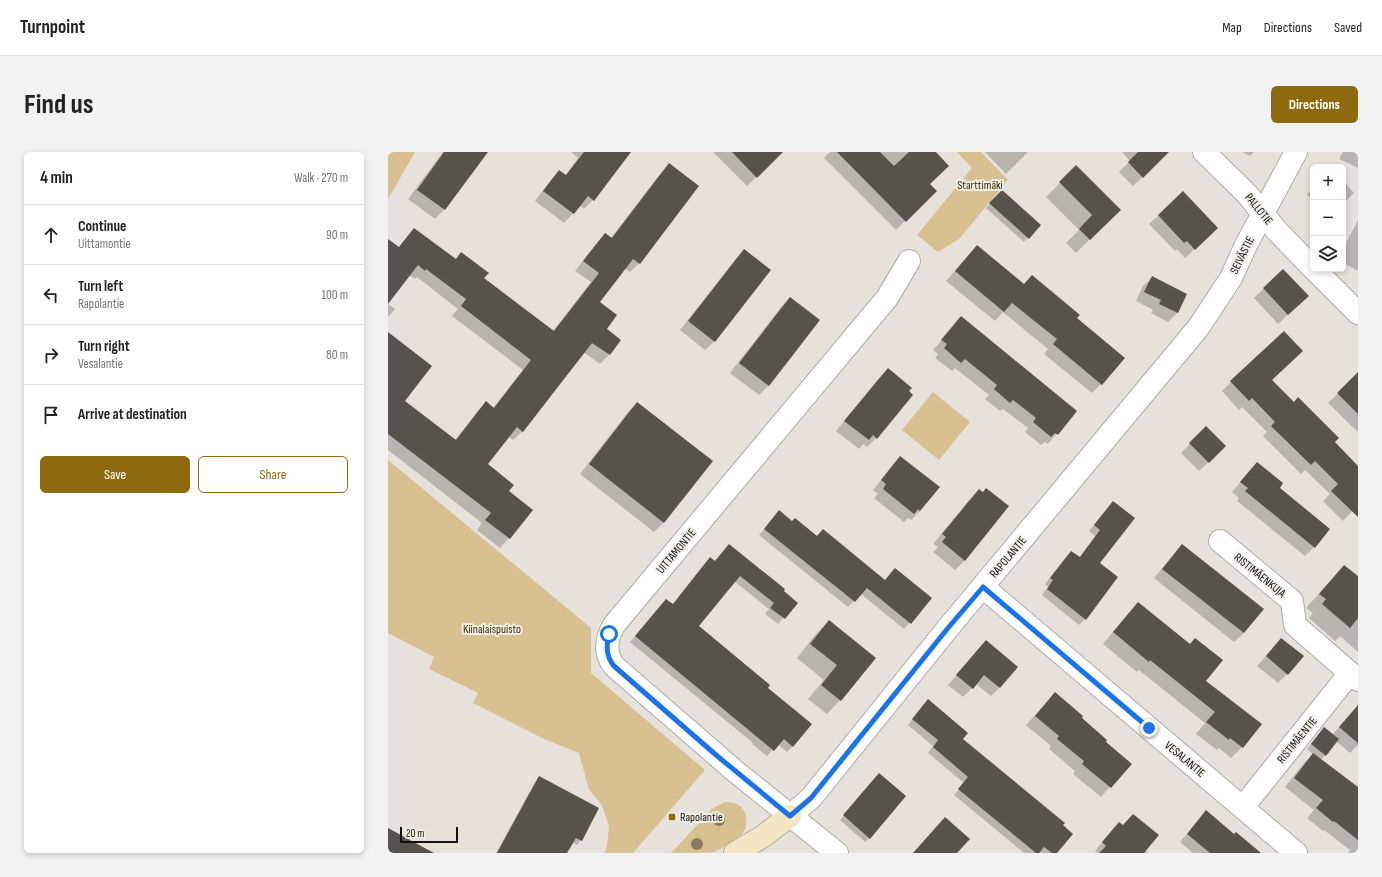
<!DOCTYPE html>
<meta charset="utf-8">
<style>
body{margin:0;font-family:"Sofia Sans Condensed",sans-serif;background:#f2f2f2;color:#222}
.controls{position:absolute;right:12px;top:12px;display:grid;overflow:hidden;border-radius:6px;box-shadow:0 2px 6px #0003}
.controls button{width:36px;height:36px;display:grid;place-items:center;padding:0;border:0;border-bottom:1px solid #e0e0e0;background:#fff;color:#222;font:20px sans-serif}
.scale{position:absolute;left:12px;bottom:10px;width:58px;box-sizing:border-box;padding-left:4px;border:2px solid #13110f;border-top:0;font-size:11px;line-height:14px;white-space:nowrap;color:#13110f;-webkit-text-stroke:3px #f3f0e8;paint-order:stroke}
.stop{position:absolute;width:12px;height:12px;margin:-9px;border:3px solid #1a73e8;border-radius:50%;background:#fff}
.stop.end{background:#1a73e8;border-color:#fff;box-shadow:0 1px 4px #0008}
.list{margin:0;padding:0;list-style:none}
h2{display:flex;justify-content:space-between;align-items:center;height:52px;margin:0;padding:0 16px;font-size:17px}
h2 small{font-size:13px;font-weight:400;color:#767676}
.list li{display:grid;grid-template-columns:26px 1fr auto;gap:12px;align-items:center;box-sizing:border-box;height:60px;padding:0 16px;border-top:1px solid #e0e0e0}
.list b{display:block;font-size:15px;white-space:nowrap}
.list p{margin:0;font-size:13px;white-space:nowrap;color:#767676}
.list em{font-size:13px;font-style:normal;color:#767676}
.actions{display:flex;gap:8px;padding:12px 16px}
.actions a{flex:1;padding:9px 0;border:1px solid #8e6a0e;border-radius:6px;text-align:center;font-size:14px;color:#8e6a0e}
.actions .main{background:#8e6a0e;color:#fff}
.icon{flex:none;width:22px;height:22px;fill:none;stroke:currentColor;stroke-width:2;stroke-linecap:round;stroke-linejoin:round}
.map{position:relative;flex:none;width:970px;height:701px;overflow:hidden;border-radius:6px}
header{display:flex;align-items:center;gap:24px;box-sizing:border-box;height:56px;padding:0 20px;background:#fff;border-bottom:1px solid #e0e0e0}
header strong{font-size:19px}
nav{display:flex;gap:22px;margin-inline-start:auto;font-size:14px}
.intro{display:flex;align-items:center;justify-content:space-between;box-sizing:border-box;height:96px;padding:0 24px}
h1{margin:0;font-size:28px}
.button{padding:10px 18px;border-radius:6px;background:#8e6a0e;color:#fff;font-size:14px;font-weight:700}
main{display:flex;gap:24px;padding:0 24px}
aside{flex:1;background:#fff;border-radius:6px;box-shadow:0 2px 6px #0003}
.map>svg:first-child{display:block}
.green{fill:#d8c091}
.shadow{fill:#0003}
.building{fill:#56534d}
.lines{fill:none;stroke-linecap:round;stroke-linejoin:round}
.minor-casing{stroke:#b0aca5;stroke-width:24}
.tertiary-casing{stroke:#b0aca5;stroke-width:24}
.secondary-casing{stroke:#b0aca5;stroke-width:24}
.minor{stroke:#fff;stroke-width:22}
.tertiary{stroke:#fff;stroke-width:22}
.secondary{stroke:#f5e6c3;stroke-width:22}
.tree{fill:#877c63}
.route{stroke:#1a73e8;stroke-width:5}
.poi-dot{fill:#8e6a0e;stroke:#f3f0e8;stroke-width:1.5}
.labels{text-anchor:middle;stroke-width:4;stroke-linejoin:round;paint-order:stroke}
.park-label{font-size:12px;fill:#3a2900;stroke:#f3f0e8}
.street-label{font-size:12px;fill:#13110f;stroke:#f3f0e8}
.poi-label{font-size:12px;fill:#13110f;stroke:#f3f0e8;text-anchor:start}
</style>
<header>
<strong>Turnpoint</strong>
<nav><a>Map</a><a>Directions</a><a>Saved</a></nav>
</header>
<div class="intro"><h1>Find us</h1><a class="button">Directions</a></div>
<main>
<aside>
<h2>4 min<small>Walk · 270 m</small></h2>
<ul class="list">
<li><svg class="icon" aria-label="ahead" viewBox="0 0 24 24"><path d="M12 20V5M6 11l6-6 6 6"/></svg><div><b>Continue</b><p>Uittamontie</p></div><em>90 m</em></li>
<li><svg class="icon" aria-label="left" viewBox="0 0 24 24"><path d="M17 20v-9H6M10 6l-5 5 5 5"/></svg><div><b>Turn left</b><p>Rapolantie</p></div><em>100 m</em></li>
<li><svg class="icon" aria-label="right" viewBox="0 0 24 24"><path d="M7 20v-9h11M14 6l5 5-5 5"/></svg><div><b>Turn right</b><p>Vesalantie</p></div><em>80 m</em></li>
<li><svg class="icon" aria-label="arrive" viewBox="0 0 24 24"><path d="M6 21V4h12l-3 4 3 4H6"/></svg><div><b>Arrive at destination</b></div></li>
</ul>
<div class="actions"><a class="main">Save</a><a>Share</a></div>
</aside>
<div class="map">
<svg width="970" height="701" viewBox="0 0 970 701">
<rect width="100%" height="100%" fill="#e6e2db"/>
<!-- green -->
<g class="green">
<polygon points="0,0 27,0 0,47"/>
<polygon points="569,0 593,0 620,28 571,87 550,100 529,83 584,16"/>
<polygon points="545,240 582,270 551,308 514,278"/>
<polygon points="0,308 203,476 203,521 317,618 245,701 217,701 219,693 221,674 214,653 201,638 191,601 156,587 85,551 90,541 41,517 46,505 0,481"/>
<path d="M337,650C340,650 343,650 346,651C359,654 362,672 354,682C350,687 333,697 326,700C319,701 292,701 283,701L325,656Z"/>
</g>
<!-- shadow -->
<g class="shadow">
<polygon points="55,0 99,1 56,58 47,67 20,47"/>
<polygon points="183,0 242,0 205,48 196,57 192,54 176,71 147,49 162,29 171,20 177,24 190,6"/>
<polygon points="325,0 391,0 392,1 359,34"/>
<polygon points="442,0 546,0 541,33 547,39 508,78 436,6"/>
<polygon points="597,0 640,0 618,22"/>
<polygon points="734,0 777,0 778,2 745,34 731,20 742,9"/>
<polygon points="854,0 866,0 862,4"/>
<polygon points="955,0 970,0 970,16 951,7"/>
<polygon points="281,13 309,34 251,111 242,120 236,116 210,150 218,177 232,188 221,203 212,212 195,200 135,279 125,288 120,284 99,313 120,339 143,358 121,386 112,396 89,378 94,371 0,298 0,182 16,249 67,288 89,260 98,251 105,256 135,218 64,164 70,157 29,125 27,127 21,123 0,151 0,96 10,96 26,77 67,108 74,101 95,126 164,180 203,130 187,119 208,92 217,83 222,87 272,22"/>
<polygon points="688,15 731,58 688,101 678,91 691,78 658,45"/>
<polygon points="955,28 966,41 955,52"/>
<polygon points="925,37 925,49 919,42"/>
<polygon points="609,43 651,73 636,90 598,56"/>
<polygon points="771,63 819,85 797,106 789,97 787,99 761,72"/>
<polygon points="970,68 970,119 955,111 955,97"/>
<polygon points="589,94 636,133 688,166 713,232 704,241 656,202 660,197 615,160 607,169 558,129"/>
<polygon points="356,98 327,189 317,198 292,178 347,108"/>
<polygon points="895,118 910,153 890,172 866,146"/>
<polygon points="764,125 798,142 789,161 780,170 763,161 765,158 748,149 755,134"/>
<polygon points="402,146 431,168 380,234 371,243 342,221 393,155"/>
<polygon points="0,152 7,157 0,165"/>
<polygon points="574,165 688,259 660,292 657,290 653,293 637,280 640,276 615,257 612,259 597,247 601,243 567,216 564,219 547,206 550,202 545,198"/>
<polygon points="500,217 488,286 479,295 475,292 471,297 448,279 491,226"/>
<polygon points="970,222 970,280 940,251"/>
<polygon points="883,229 969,314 970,313 970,353 955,369 935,349 942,342 917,318 913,322 875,284 879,280 854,255 851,258 834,239 843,230"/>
<polygon points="250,251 324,309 275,371 266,380 192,322 240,260"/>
<polygon points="818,275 837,294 811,319 793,301"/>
<polygon points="512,305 550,336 532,359 523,368 520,366 516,370 486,346 490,342 485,338"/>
<polygon points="869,311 890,336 926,395 917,404 849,349 851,346 844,340"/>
<polygon points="591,338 620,355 576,409 567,418 545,400 550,395 545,392 581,348"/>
<polygon points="725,350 697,467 691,473 654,443 660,435 657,432 677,406 683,400 691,406 707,384 701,379"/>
<polygon points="391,360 404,370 496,429 507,417 543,446 516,477 473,442 460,455 371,383"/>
<polygon points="341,393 409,451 390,472 377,462 381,457 346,429 309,474 379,536 405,594 399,600 390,592 379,604 364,592 365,591 242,490 272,454 284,453 317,412 326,410"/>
<polygon points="794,393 856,481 846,490 766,426"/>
<polygon points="956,414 970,425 970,500 952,484 947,489 921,466 925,461 918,456 943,428"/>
<polygon points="751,451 817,529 854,595 843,606 831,596 829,598 808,582 817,571 751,518 749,520 715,492 740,462"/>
<polygon points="441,469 486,506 452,548 439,562 420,547 436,528 409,506 427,483"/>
<polygon points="893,487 899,522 890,531 869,514"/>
<polygon points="598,489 612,535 603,544 588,532 575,545 560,533"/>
<polygon points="667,541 716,590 742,612 713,645 685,622 687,619 661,597 663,594 638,573"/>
<polygon points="535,554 573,588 668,701 652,701 651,700 650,701 636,701 566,643 576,631 540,601 545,594 520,573"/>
<polygon points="970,554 970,593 962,601 948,589 933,608 970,636 970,701 960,701 962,698 936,678 935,679 919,666 926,658 897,635 916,611 925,602 919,597 932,581 944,583"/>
<polygon points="151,625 193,688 189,693 184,690 178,701 108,701 147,630"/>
<polygon points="487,627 482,686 477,690 452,668"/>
<polygon points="818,660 846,683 871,701 805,701 792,690"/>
<polygon points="745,663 757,698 761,701 710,701 707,699 724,679 734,674"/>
</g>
<!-- building -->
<g class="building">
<polygon points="56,0 100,0 57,58 29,38"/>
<polygon points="196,0 243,0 206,49 200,44 186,62 155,39 171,18 178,23"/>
<polygon points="344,0 395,0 369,26"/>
<polygon points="449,0 492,0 506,14 521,0 548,0 561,14 542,32 549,39 518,70"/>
<polygon points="750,0 781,0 755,26 740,10"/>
<polygon points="281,11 311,34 252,112 245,107 212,150 229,163 219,177 233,188 222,203 204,191 135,280 129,275 100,312 126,333 121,339 145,358 122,387 97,368 103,361 0,282 0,180 44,214 17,249 68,288 98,249 106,256 143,208 73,154 78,147 38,117 37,119 30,113 0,152 0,87 11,95 26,76 68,107 73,100 101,121 96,126 166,179 211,121 195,109 217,81 224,86"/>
<polygon points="688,13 733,58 702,88 691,77 704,63 671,30"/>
<polygon points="614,38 653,73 641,87 601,51"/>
<polygon points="795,39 830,76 807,98 799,89 796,91 770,63"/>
<polygon points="589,93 636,132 644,123 692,163 689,166 737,206 714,233 665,192 669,187 624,151 616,160 567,119"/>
<polygon points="356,97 383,118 327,190 300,169"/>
<polygon points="895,117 921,144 900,163 875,136"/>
<polygon points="764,124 799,142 790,161 771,152 773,148 756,140"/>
<polygon points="402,145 432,168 381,234 351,211"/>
<polygon points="573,164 689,259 670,283 667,281 663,285 645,270 648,266 625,248 622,251 606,237 609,233 577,207 573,211 556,196 559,192 553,188"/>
<polygon points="896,179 915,199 884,228 906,250 910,245 951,286 947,290 970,314 970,365 943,339 950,332 927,309 923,313 883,274 887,270 864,246 861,249 842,229"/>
<polygon points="500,216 524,236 521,239 525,243 489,287 485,283 481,288 456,269"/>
<polygon points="970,220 970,262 949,241"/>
<polygon points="249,250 325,309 276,371 201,312"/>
<polygon points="818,274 838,294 821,311 801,291"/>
<polygon points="512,304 552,335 532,359 530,357 526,362 495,337 498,332 493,328"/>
<polygon points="869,310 895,331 892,336 942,377 927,396 857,339 860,336 852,330"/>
<polygon points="598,336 621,354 577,409 554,390 558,385 554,382 591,337 595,340"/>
<polygon points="725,349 747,366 712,411 730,425 698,468 659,437 665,428 662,426 683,399 692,405 712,378 706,373"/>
<polygon points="391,358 404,369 407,366 429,384 435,377 497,428 507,416 544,446 523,472 479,436 467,450 376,377"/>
<polygon points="341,392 397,437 396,439 410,451 397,467 382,456 386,451 352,424 311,474 382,533 380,536 424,572 405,595 396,587 386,599 247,484 278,447 285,452 322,405 327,409"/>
<polygon points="794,392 876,457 856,481 774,417"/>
<polygon points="956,413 970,424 970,466 962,476 934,452 938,447 931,442"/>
<polygon points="750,450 802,492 807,486 835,508 818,529 874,572 855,596 842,586 841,588 818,570 827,560 762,508 761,510 725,480"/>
<polygon points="441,468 488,506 453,549 433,533 449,513 422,492"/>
<polygon points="893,486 916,504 900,523 878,504"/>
<polygon points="598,488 630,515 612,536 596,523 585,537 568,523"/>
<polygon points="667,540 695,564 694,566 719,588 718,590 744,612 723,636 694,612 696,609 669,587 671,584 647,564"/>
<polygon points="540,547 580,581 575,587 677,671 675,673 685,682 669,701 664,701 656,695 651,701 648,701 570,637 580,625 545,595 550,588 524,567"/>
<polygon points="970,553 970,591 951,575"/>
<polygon points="936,575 951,587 938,604 923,592"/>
<polygon points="925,601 970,635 970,688 946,669 945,670 928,656 935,648 906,626"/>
<polygon points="491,621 518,644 482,687 455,663"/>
<polygon points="151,624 211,656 194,689 188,686 179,701 109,701"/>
<polygon points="818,658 846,682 848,680 873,701 822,701 799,682"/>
<polygon points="745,662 771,683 756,701 711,701 718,694 714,690 731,670 735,673"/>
<polygon points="557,665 582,687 569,701 525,701"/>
<polygon points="0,676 46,701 0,701"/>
</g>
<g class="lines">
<!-- minor casing -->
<g class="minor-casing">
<g id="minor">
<polyline points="816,0 859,42 889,79 925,116"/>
<polyline points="926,117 970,161"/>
<polyline points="832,389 904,449 907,473 970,528"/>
<polyline points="595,435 908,701"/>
<polyline points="855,655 962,521"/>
<path d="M449,701L348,620L226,514C216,501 218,487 226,473L499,146L521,109"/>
</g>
</g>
<!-- tertiary casing -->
<g class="tertiary-casing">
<polyline id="tertiary" points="402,664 423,646 560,476 810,176 843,126 858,93 908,0"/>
</g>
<!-- secondary casing -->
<g class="secondary-casing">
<polyline id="secondary" points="347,701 374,685 402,664"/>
</g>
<!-- minor -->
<use href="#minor" class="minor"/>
<!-- tertiary -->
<use href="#tertiary" class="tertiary"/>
<!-- secondary -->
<use href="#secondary" class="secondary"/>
</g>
<!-- trees -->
<g class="tree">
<circle cx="331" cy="668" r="6"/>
<circle cx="309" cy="692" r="6"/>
</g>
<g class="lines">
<!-- route -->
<path class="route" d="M221,482C218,494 218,504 226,514L328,603L402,664L423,646L560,476L595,435L761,576"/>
</g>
<!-- markers -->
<rect class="poi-dot" x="280" y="661" width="8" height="8" rx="2"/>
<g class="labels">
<!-- park labels -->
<g class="park-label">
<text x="592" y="37">Starttimäki</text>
<text x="104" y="481">Kiinalaispuisto</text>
</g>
<!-- street labels -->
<g class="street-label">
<text transform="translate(871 57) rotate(51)" y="4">PALLOTIE</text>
<text transform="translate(854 103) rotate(-64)" y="4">SEIVÄSTIE</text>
<text transform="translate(288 399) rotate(-50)" y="4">UITTAMONTIE</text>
<text transform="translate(620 405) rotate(-50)" y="4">RAPOLANTIE</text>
<text transform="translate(872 423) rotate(39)" y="4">RISTIMÄENKUJA</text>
<text transform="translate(909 588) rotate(-51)" y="4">RISTIMÄENTIE</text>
<text transform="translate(797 607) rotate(40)" y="4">VESALANTIE</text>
</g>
<!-- poi labels -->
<g class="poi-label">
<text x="292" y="669">Rapolantie</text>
</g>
</g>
</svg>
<div class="controls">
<button>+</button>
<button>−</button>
<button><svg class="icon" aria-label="layers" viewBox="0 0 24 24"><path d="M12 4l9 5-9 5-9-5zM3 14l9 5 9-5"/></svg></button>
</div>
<div class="scale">20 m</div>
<div class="stop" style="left:221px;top:482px"></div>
<div class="stop end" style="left:761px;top:576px"></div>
</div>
</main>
